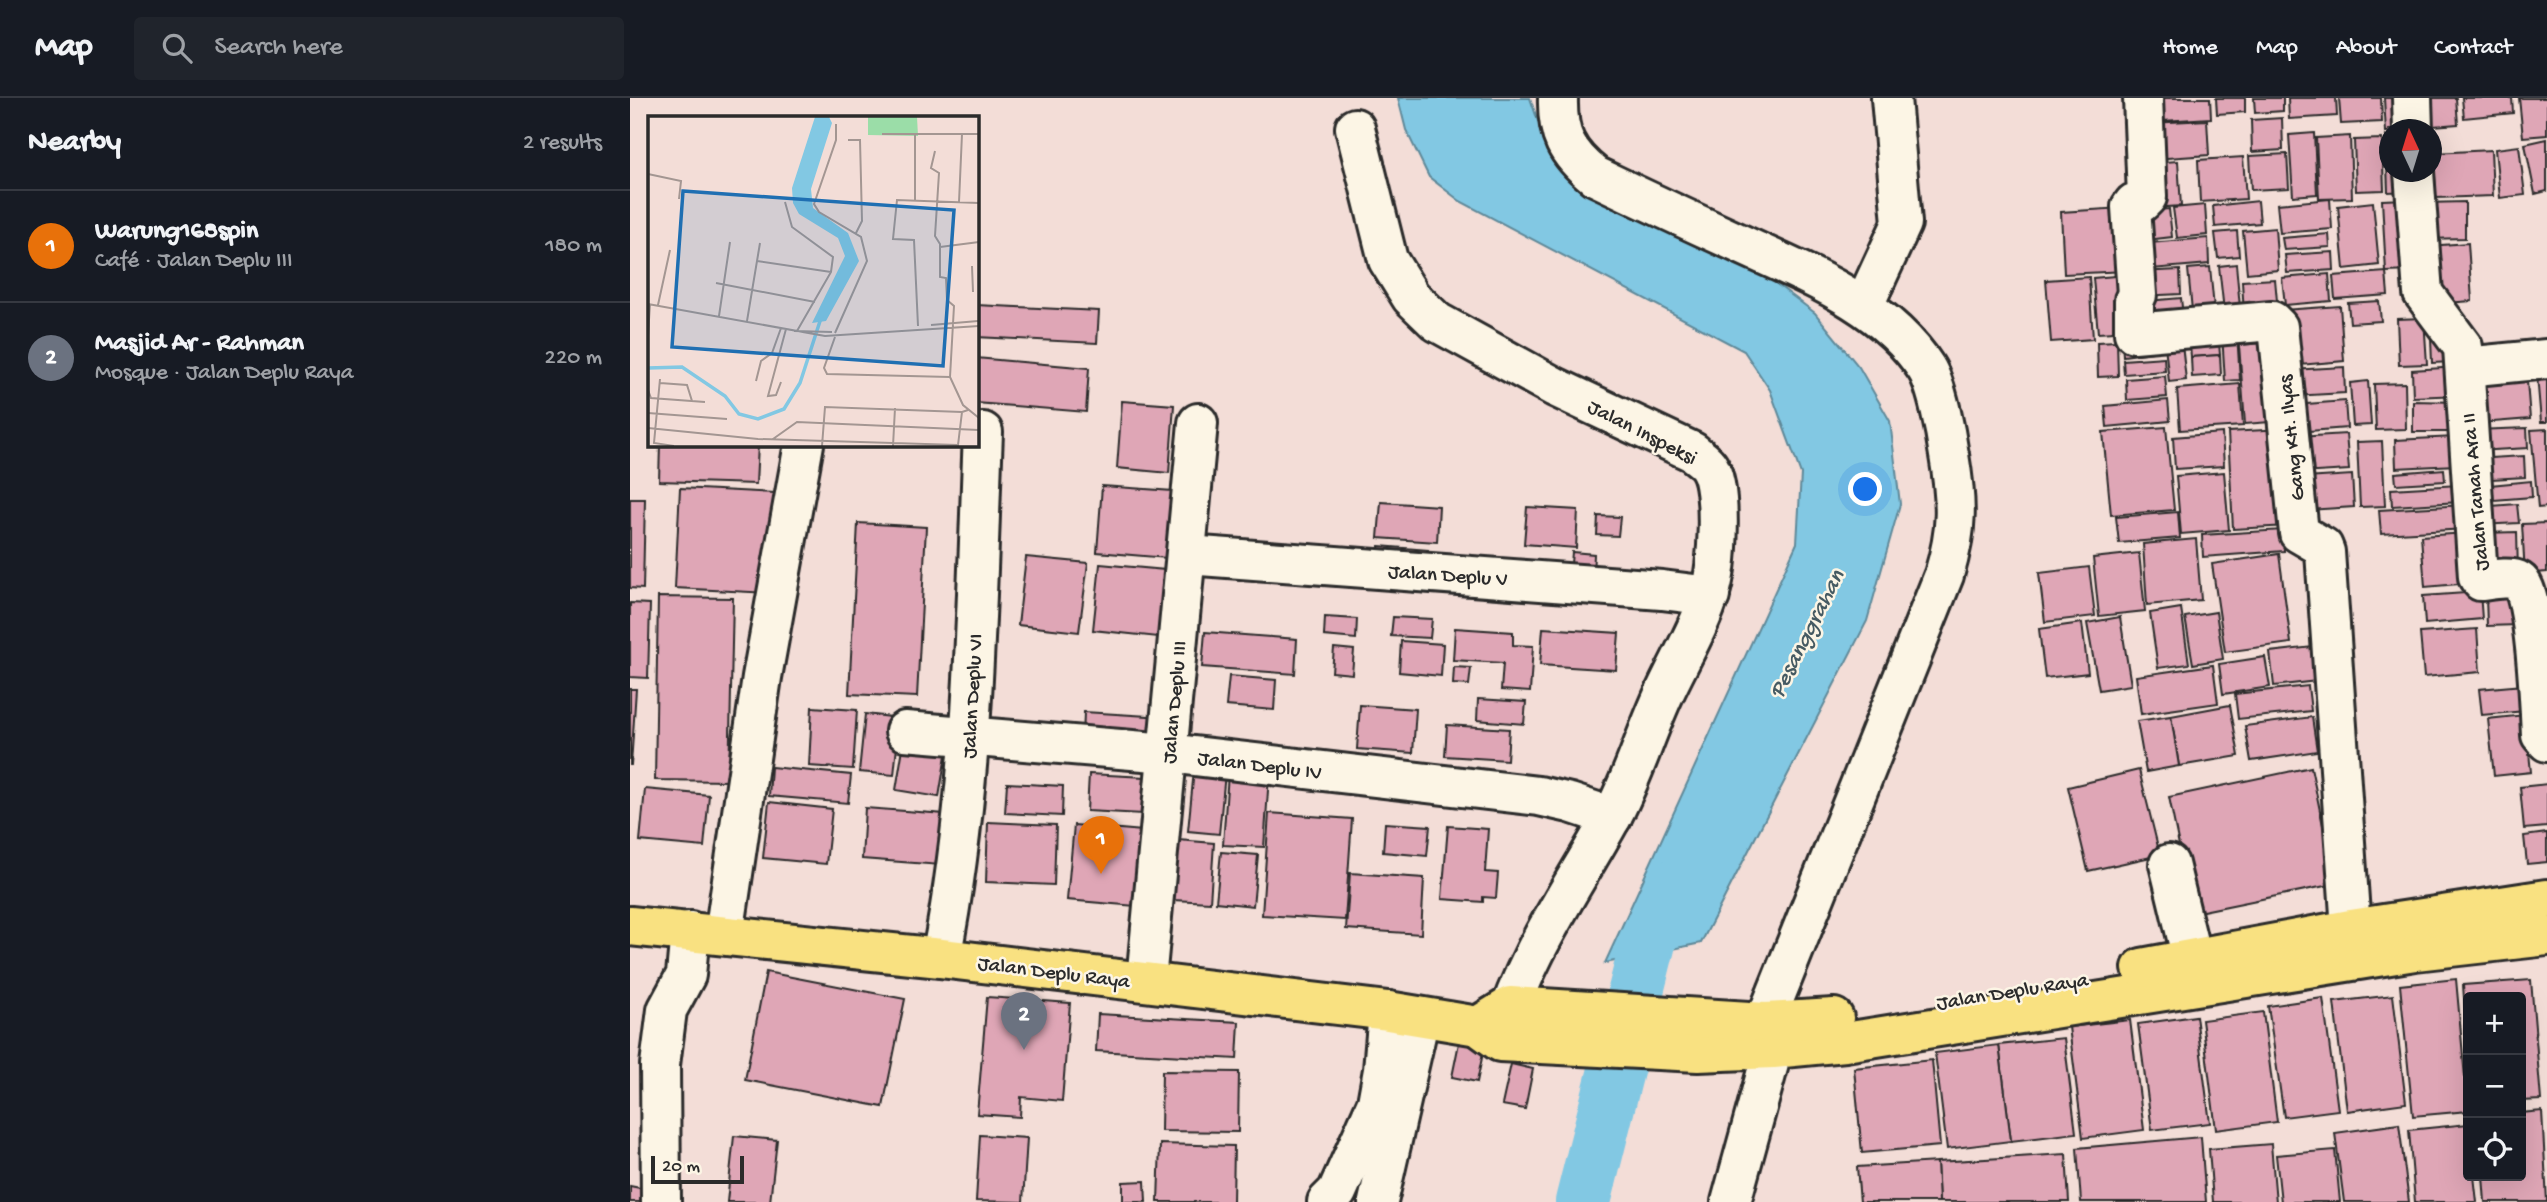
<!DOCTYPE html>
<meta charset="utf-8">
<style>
body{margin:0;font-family:"Gochi Hand",sans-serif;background:#20242c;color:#f1f3f6}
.controls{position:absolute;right:21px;bottom:21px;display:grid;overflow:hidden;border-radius:7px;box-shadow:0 7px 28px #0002}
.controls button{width:63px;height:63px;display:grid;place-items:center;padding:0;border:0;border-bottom:2px solid #363941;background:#171b24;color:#f1f3f6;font:35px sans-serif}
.compass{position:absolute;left:1749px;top:21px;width:63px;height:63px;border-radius:50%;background:#171b24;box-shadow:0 7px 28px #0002;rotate:356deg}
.scale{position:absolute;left:21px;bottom:18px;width:93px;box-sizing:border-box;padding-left:7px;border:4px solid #2b2b2b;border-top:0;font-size:19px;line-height:24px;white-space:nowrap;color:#2b2b2b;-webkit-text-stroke:5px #fcf5e5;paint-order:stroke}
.you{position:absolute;left:1236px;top:392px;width:24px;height:24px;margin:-18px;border:5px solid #fff;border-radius:50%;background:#1a73e8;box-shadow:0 0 0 10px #1a73e833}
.badge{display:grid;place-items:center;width:46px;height:46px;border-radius:50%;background:#1f6fb2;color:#fff;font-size:23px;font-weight:700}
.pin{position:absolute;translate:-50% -58px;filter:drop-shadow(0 2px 4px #0008)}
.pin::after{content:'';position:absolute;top:37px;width:24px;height:21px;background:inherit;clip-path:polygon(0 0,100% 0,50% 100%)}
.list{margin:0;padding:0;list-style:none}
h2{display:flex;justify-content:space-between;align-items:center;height:91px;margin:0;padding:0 28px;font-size:30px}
h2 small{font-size:23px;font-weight:400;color:#9ea1a6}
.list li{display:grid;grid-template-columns:46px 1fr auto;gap:21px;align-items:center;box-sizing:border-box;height:112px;padding:0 28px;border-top:2px solid #363941}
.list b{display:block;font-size:26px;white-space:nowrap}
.list p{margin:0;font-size:23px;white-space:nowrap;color:#9ea1a6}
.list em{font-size:23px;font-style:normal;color:#9ea1a6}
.icon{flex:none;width:38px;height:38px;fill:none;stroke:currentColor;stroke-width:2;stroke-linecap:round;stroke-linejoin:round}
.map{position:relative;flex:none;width:1917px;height:1104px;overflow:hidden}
header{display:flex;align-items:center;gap:42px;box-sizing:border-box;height:98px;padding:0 35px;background:#171b24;border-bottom:2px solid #363941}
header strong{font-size:33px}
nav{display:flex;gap:38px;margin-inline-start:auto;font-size:24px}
.search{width:490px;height:63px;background:#20242c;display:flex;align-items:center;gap:18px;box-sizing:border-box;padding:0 24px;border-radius:7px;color:#9ea1a6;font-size:26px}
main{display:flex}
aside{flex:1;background:#171b24}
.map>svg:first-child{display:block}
.water{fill:#82c8e3;stroke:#5f8999;stroke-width:2}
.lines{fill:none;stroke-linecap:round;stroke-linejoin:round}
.river{stroke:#82c8e3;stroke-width:56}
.building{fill:#dfa6b6;stroke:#2b2b2b;stroke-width:2}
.minor-casing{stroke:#2b2b2b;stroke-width:44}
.major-casing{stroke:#2b2b2b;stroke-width:44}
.minor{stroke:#fcf5e5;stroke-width:38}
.major{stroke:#f9e181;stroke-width:38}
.labels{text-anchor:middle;stroke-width:5;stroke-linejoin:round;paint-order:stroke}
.street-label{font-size:21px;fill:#2b2b2b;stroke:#fcf5e5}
.water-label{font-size:23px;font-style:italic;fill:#455a62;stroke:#fcf5e5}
.inset-river{fill:none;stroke:#82c8e3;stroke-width:3.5}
.inset-road{fill:none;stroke:#a39692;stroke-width:2}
.view{fill:#1f6fb2;fill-opacity:0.15;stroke:#1f6fb2;stroke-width:3.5}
.inset-edge{fill:none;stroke:#2b2b2b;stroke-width:3.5}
</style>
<header>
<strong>Map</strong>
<div class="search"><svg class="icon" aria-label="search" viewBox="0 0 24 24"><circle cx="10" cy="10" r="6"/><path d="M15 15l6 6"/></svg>Search here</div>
<nav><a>Home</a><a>Map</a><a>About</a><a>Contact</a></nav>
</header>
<main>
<aside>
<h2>Nearby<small>2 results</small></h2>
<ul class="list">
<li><span class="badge" style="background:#e8710a">1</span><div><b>Warung168spin</b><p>Café · Jalan Deplu III</p></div><em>180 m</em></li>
<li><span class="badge" style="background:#6b7280">2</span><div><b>Masjid Ar - Rahman</b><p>Mosque · Jalan Deplu Raya</p></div><em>220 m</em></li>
</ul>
</aside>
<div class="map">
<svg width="1917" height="1104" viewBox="0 0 1917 1104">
<rect width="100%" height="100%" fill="#f3ddd7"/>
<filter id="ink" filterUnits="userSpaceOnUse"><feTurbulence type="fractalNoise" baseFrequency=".0143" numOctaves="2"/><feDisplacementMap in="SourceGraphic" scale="14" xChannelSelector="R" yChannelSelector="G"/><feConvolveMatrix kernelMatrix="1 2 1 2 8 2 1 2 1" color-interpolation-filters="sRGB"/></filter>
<g filter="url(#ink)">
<!-- water -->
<polygon class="water" points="768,0 900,0 920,58 957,95 1095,147 1185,215 1229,269 1260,323 1270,406 1237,523 1071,845 975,865 1167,445 1171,376 1140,292 1114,253 830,103 799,79 776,32"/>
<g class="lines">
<!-- river -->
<polyline class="river" points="953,1104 1019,841 1046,788"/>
</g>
<!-- building -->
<g class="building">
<polygon points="1531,0 1580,0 1581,20 1532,23"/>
<polygon points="1586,0 1615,0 1615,14 1587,16"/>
<polygon points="1624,0 1653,0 1653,13 1625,15"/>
<polygon points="1658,0 1706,0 1707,18 1659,21"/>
<polygon points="1709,0 1751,0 1752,24 1711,26"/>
<polygon points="1754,0 1776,0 1778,32 1759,32 1759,34 1756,34"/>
<polygon points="1789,0 1826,0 1828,26 1790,29"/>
<polygon points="1832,0 1882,0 1883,15 1834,20"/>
<polygon points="1889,0 1917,0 1917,37 1893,39"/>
<polygon points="1652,20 1653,52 1622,54 1621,22"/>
<polygon points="1577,22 1579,57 1523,61 1521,25"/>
<polygon points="1684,35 1687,96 1663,98 1659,37"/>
<polygon points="1720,38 1722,100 1689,101 1686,40"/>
<polygon points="1756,38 1759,38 1759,74 1778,74 1779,93 1758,94"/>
<polygon points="1752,41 1754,92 1726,93 1724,42"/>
<polygon points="1917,41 1917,93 1905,96 1895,46"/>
<polygon points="1889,48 1895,97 1870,100 1865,51"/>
<polygon points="1861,52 1863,98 1806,100 1804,55"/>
<polygon points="1657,56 1659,90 1621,92 1619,58"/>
<polygon points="1613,59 1616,101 1570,104 1568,62"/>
<polygon points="1548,63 1551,108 1523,110 1521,65"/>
<polygon points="1700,101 1702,131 1650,135 1647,106"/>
<polygon points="1777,101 1782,173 1756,174 1752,102"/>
<polygon points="1628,103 1630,125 1585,129 1583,108"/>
<polygon points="1743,104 1749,167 1714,171 1708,108"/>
<polygon points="1835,104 1835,140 1796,141 1795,105"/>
<polygon points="1575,107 1577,137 1547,140 1543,110"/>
<polygon points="1492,110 1496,173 1434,176 1431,114"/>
<polygon points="1539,111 1542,139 1508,143 1505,114"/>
<polygon points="1645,130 1648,172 1617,175 1613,133"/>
<polygon points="1607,133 1609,158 1588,160 1585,135"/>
<polygon points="1699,136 1700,149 1654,152 1652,140"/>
<polygon points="1578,140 1579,166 1510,172 1508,146"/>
<polygon points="1838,145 1842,203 1802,206 1798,148"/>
<polygon points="1703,154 1704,172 1657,175 1655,157"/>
<polygon points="1606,166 1611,220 1595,222 1589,168"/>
<polygon points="1580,169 1585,221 1563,223 1558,171"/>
<polygon points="1550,172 1551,196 1510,198 1508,174"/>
<polygon points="1756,174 1758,197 1705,201 1703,178"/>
<polygon points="1699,176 1701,203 1655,207 1652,180"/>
<polygon points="1496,177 1500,233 1468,235 1463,180"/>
<polygon points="1459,179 1463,241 1421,244 1416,182"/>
<polygon points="1645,181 1648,214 1614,217 1612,183"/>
<polygon points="1551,200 1554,227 1508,231 1506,204"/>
<polygon points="1749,203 1751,223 1720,225 1718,205"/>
<polygon points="346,207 469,213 467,245 346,239"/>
<polygon points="1710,208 1714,263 1658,268 1653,212"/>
<polygon points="1794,220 1797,266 1769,267 1767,221"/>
<polygon points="1588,233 1590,257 1561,259 1559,235"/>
<polygon points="1607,235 1610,282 1595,283 1592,236"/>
<polygon points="1551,237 1556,282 1539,284 1534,238"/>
<polygon points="1530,239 1531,253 1493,258 1492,243"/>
<polygon points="1801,240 1819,240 1821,264 1802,265"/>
<polygon points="1487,243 1488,278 1468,279 1467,244"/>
<polygon points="1647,244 1653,323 1615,326 1609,247"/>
<polygon points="1590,257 1591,277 1562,279 1561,259"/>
<polygon points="1534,259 1535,273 1494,276 1493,262"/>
<polygon points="346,260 459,270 456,314 346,305"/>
<polygon points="1714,269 1715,295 1663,298 1661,272"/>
<polygon points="1828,269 1830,297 1783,299 1782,272"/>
<polygon points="1896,271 1900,321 1851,325 1847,274"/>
<polygon points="1907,277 1917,277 1917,324 1911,324"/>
<polygon points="1535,278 1537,299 1497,302 1496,281"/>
<polygon points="1738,283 1741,327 1723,328 1720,285"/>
<polygon points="1775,285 1776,331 1746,332 1744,286"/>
<polygon points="1610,286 1613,328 1550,332 1547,291"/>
<polygon points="1538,302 1540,323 1477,329 1475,308"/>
<polygon points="492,303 544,307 539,375 487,370"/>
<polygon points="1715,303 1717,330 1666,334 1664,307"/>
<polygon points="1783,303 1829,304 1829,334 1783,334"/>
<polygon points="1536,329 1544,412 1481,417 1473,334"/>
<polygon points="1897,330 1898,350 1846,353 1845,332"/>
<polygon points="1654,331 1659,428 1603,431 1598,334"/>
<polygon points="1917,331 1917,409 1908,410 1901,332"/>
<polygon points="1592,335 1594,368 1545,371 1543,339"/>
<polygon points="1716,336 1719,372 1670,375 1668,339"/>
<polygon points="1825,339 1826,367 1766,370 1765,342"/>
<polygon points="1752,343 1755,408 1730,409 1727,344"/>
<polygon points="30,346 128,346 126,386 29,383"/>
<polygon points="1894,358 1895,379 1844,382 1843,361"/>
<polygon points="1814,371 1815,383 1766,386 1765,375"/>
<polygon points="1594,374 1599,432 1551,436 1546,378"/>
<polygon points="1722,377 1724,409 1678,412 1676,380"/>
<polygon points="1901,383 1902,399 1851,403 1850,388"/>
<polygon points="1829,387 1830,404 1762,408 1761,391"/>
<polygon points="472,388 543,393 537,460 467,454"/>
<polygon points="50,390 145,395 139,495 45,490"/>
<polygon points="0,401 15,401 13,491 0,490"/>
<polygon points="751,404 809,408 807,444 748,440"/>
<polygon points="1887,406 1889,425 1849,427 1848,409"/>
<polygon points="1835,407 1836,431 1751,436 1749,412"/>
<polygon points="897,409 948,412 946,450 894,446"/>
<polygon points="1548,414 1550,440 1489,445 1486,419"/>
<polygon points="968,418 990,419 988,438 967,437"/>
<polygon points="228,425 296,429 287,599 219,596"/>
<polygon points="1917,425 1917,474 1895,476 1892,426"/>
<polygon points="1653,432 1654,453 1573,459 1572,437"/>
<polygon points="1887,434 1888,475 1854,476 1853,435"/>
<polygon points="1837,435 1840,485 1795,489 1791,438"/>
<polygon points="1566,441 1571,502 1517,507 1513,446"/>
<polygon points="749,448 798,452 797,471 748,468"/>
<polygon points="942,454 964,456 963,479 940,477"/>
<polygon points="1509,455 1515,513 1469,518 1463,460"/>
<polygon points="1649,456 1661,545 1595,554 1582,466"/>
<polygon points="396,459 458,465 449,534 388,527"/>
<polygon points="470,466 535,472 528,539 463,532"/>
<polygon points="1459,469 1465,518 1415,524 1409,475"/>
<polygon points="1850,494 1852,521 1795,526 1793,498"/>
<polygon points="1886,497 1887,527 1857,528 1856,498"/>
<polygon points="28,499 103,500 99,683 25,682"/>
<polygon points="0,505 20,506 18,580 0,579"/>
<polygon points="1551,510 1559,566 1528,570 1520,515"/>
<polygon points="1586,514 1593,561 1563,566 1555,519"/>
<polygon points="695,519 727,521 726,541 694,538"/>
<polygon points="763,519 802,521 800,540 761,538"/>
<polygon points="1490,519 1501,587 1469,592 1457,525"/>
<polygon points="1452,525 1458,575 1415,580 1409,531"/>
<polygon points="825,530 883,534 883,547 903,548 900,594 871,592 873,565 823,562"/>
<polygon points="913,530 989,535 986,572 910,567"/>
<polygon points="1847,531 1850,574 1794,579 1790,535"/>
<polygon points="575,534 667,541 665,576 572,569"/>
<polygon points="771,543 813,546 811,578 769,574"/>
<polygon points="1700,547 1704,581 1644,588 1640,554"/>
<polygon points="704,550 724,552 722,576 702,574"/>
<polygon points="1635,559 1640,589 1593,596 1589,566"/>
<polygon points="1583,567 1588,605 1511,616 1506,578"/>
<polygon points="824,569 841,570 839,587 823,586"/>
<polygon points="599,578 646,582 644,612 596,608"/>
<polygon points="1893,587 1895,613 1852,617 1849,591"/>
<polygon points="1678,588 1681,613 1608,621 1605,596"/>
<polygon points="0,591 6,591 1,667 0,667"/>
<polygon points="848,601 896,604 894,626 847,622"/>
<polygon points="730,607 786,611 783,655 727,651"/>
<polygon points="1600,607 1609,658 1549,668 1541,618"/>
<polygon points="182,609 227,612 223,671 179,668"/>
<polygon points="454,614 534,619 532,645 453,640"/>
<polygon points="235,616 270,620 264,677 229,674"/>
<polygon points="1895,617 1901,674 1864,678 1858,621"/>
<polygon points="1541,618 1549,668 1516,674 1507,623"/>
<polygon points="1682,619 1687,653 1621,663 1615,628"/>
<polygon points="817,627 879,631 877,662 815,658"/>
<polygon points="275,638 318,645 309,699 266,692"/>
<polygon points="565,662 596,665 589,736 558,733"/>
<polygon points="141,669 221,677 218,705 139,698"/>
<polygon points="1681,669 1705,786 1563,815 1539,699"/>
<polygon points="1509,672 1530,757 1458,773 1438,689"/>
<polygon points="598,675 639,678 634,749 593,747"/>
<polygon points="459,676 534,680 532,717 457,713"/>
<polygon points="377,685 433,688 432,718 375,715"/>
<polygon points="1917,686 1917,729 1894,731 1890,689"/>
<polygon points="15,691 79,697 74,749 10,743"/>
<polygon points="139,704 202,711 196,766 133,760"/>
<polygon points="235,710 315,716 311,767 232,761"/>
<polygon points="639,715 722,721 715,822 632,817"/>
<polygon points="358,724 426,727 424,787 356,784"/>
<polygon points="755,725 800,728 797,758 753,754"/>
<polygon points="444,727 524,734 517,809 437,802"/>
<polygon points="818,728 858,731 855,774 868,775 866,800 853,799 853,804 812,801"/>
<polygon points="1917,735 1917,764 1897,766 1894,738"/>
<polygon points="548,742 584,745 580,804 543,802"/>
<polygon points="591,754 628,757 623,808 586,804"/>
<polygon points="720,775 794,780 791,836 716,831"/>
<polygon points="136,874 275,901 253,1009 115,982"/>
<polygon points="1826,881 1838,1013 1783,1018 1770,887"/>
<polygon points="1901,882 1911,1002 1891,1003 1891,899 1838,899 1838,956 1833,887"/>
<polygon points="1763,897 1776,1005 1717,1013 1704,904"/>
<polygon points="357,899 440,905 432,1003 391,999 390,1019 347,1016"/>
<polygon points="1693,900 1708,1012 1654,1019 1638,908"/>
<polygon points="1633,914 1647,1024 1586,1032 1572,922"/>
<polygon points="468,916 609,924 607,961 466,953"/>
<polygon points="1566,918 1580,1025 1522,1032 1508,926"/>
<polygon points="1500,922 1514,1032 1453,1040 1439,929"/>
<polygon points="830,940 855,945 847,984 822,979"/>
<polygon points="1434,940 1446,1035 1381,1043 1369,947"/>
<polygon points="1369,947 1381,1043 1317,1051 1305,955"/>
<polygon points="1302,962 1310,1048 1232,1055 1224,970"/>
<polygon points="881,966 903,971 895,1011 872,1007"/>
<polygon points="532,973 609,974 608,1034 531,1033"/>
<polygon points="1912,1013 1917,1104 1855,1104 1853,1078 1891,1078 1891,1015"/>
<polygon points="1769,1026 1779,1104 1714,1104 1705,1035"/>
<polygon points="1838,1026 1838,1078 1844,1078 1847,1104 1785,1104 1779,1032"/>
<polygon points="350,1037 397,1040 393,1104 346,1103"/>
<polygon points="104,1038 147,1042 140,1104 97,1104"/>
<polygon points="1571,1039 1576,1104 1451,1104 1447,1050"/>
<polygon points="530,1046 604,1048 603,1104 528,1104"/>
<polygon points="1641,1046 1646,1104 1583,1104 1579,1051"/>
<polygon points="1705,1052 1710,1104 1651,1104 1646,1057"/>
<polygon points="1436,1056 1439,1104 1309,1104 1307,1064"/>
<polygon points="1307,1064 1309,1104 1230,1104 1227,1069"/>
<polygon points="515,1083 516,1104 493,1104 493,1084"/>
<polygon points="0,1088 20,1092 17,1104 0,1104"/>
</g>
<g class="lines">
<!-- minor casing -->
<g class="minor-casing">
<g id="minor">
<path d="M928,0C927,36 936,55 965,78C1011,100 1058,122 1104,143C1172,175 1253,204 1296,270C1307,287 1316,336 1319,357C1327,404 1328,430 1314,477L1135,924"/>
<polyline points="1513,0 1517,99 1512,104 1504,105 1501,109 1507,197 1504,202 1504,235 1642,223 1648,229 1669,435 1693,449 1695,454 1721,831"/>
<polyline points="1782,0 1783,32"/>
<path d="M725,30L758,162L781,199L807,224L925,289L1063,354C1068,359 1076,363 1079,369C1093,390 1088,470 1080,494C1072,525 1048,565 1034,596C1015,637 1002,683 980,722C940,794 893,860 871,940"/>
<path d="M1784,74L1793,195L1833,249L1848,479L1851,483C1860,482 1881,478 1889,483C1905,493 1910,614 1911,637L1917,644"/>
<polyline points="1234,207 1272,125 1261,0"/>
<polyline points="1835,269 1917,261"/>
<polyline points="557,457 1032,492 1080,498"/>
<polyline points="275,633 538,655 909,698 940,705 982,719"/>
<polyline points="1539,766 1562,861"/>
<polyline points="94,837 132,579 174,346"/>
<path d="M311,860C345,687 346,509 353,334"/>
<polyline points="516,883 568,325"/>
<polyline points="31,1104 30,967 37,912 56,877 60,833"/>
<polyline points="697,1104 707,1094 747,1005 753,972 758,913"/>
<polyline points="748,1104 790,919"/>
<polyline points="1101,1104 1143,951"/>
</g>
</g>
<!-- major casing -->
<g class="major-casing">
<g id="major">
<polyline points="0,828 311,860 758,913 848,928 870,944 1068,954 1143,951 1215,944 1785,853 1917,838"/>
<polyline points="1512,870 1721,831 1917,801"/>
<polyline points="848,928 880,908 1135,924 1204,920"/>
</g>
</g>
<!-- minor -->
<use href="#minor" class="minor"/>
<!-- major -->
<use href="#major" class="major"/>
</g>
</g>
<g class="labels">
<!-- street labels -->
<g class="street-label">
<text transform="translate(1013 333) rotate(27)" y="7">Jalan Inspeksi</text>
<text transform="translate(1660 340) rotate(-96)" y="7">Gang KH. Ilyas</text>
<text transform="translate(1844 394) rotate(-95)" y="7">Jalan Tanah Ara II</text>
<text transform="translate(818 476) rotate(4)" y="7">Jalan Deplu V</text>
<text transform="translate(341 598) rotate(-87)" y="7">Jalan Deplu VI</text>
<text transform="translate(543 604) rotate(-85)" y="7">Jalan Deplu III</text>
<text transform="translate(630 666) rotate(7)" y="7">Jalan Deplu IV</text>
<text transform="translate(424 873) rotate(7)" y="7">Jalan Deplu Raya</text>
<text transform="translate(1382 892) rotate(-9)" y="7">Jalan Deplu Raya</text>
</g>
<!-- water labels -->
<g class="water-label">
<text transform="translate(1175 535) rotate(-63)" y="8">Pesanggrahan</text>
</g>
</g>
<!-- overview -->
<g transform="translate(18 18)">
<rect width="331" height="331" fill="#f3ddd7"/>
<path d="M220,1H269L270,20L220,19Z" fill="#9bdda8"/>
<path d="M167,1H181L184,7L163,73L165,92L200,117L211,145L178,205L164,207L197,140L190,122L151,98L145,87L144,72Z" fill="#82c8e3"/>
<path class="inset-river" d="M0,252L34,251L77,280L91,298L110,303L136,293L152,267L174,199"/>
<path class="inset-road" d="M234,18H331M200,24H212L214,105L208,117M287,35L283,52L291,57L287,120L292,128V161L298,162L299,184L306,190L302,261L315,289L331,302M0,58L33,65L31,83M267,84V19M137,86L144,111L185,141L183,156L149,215M311,86L314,18M292,131L331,126M109,145L183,156M324,150L325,176M68,167L167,186M0,188L177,220L331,210M10,189L22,134M71,200L82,126M99,205L112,127M283,209L330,205M270,210L266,124L245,123L249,84L331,87M146,215L184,216M187,217L219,145L213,121L171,96L166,88L188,24V8M0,220L2,188M187,221L176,252L179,258L302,261M12,263L6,327L26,330M108,265L113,245L124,237L133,212M133,266L128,279L120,280L138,213M12,267L39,269L44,285M0,274L3,282L57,286M0,297L79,303M0,312L110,323L310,329L314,296L320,294M125,323L149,306L331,314M174,330L177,291L314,296M245,330L247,292"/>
<path class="view" d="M35,75L306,94L295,250L24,231Z"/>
<rect width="331" height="331" class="inset-edge"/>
</g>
</svg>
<div class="controls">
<button>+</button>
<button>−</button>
<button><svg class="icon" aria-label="locate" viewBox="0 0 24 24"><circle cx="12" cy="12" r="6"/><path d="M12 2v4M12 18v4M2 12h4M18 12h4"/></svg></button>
</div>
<svg class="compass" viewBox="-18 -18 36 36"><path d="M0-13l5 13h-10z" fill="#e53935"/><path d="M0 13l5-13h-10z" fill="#9ea1a6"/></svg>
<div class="scale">20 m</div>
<div class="you"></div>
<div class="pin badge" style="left:471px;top:776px;background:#e8710a">1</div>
<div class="pin badge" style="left:394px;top:952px;background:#6b7280">2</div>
</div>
</main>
